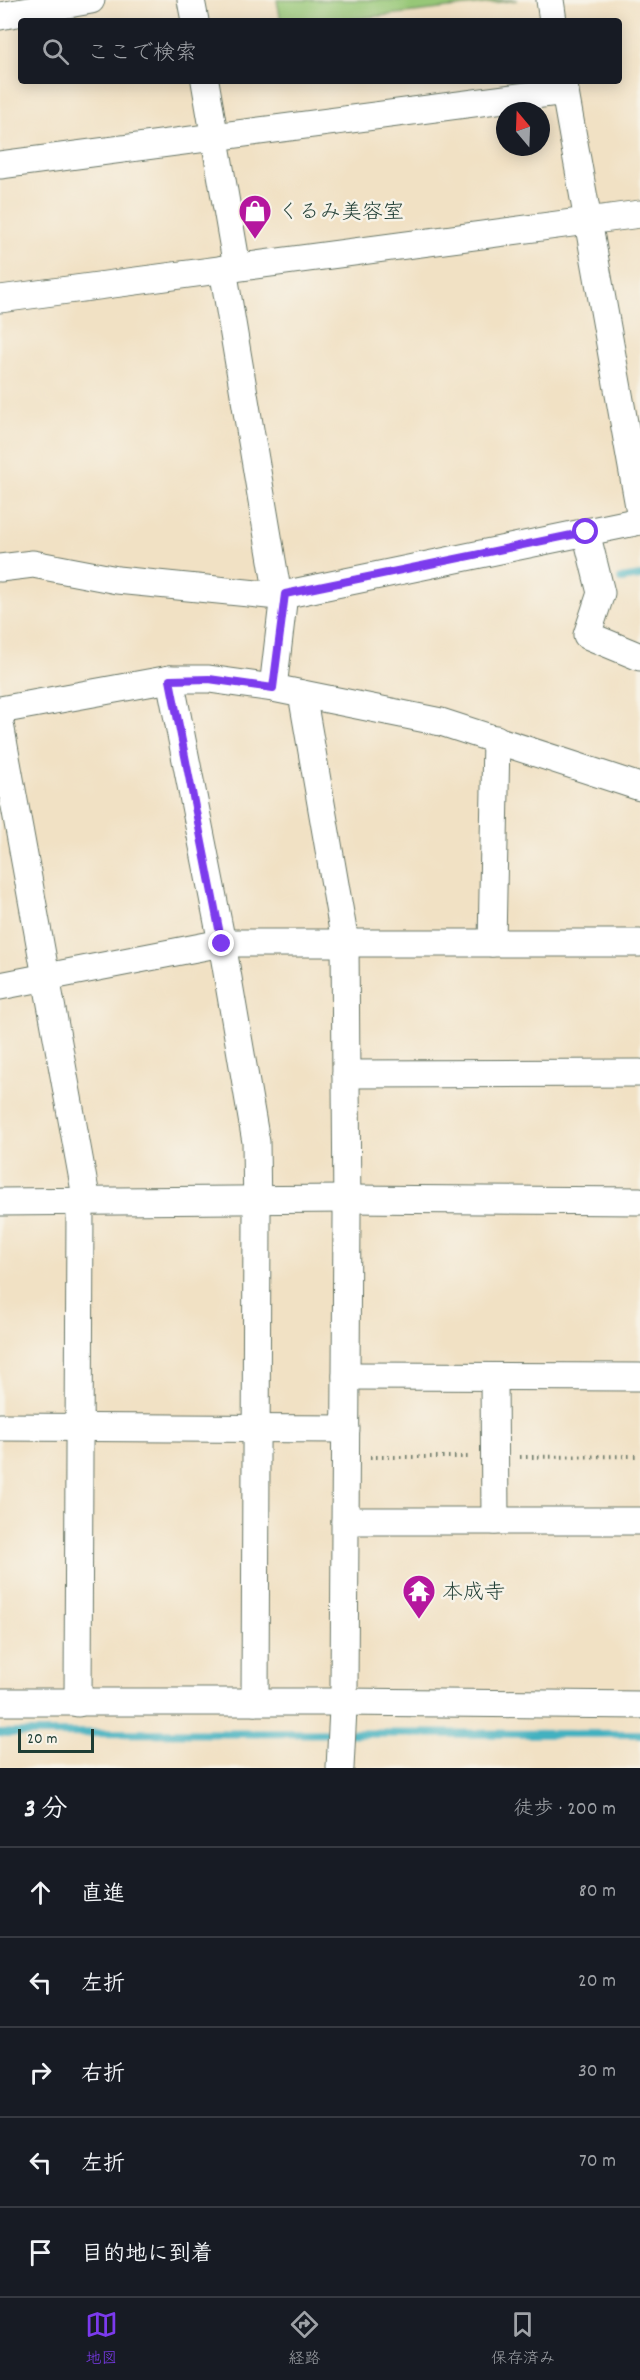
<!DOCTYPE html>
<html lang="ja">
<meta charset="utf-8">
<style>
body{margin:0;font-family:Dekko,"Klee One",sans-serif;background:#20242c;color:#f1f3f6}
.compass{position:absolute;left:496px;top:102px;width:54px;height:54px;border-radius:50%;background:#171b24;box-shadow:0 3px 15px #0003;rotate:341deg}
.scale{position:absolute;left:18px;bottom:15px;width:76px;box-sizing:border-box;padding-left:6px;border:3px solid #1f3d34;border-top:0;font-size:16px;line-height:21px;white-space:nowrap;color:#1f3d34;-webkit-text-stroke:4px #f7f3e8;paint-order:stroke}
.stop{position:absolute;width:18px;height:18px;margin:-14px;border:4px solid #7c3aed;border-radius:50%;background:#fff}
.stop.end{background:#7c3aed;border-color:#fff;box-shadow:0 2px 6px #0008}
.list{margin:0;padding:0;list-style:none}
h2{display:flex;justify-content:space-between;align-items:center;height:78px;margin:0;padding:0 24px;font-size:26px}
h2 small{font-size:20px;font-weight:400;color:#9ea1a6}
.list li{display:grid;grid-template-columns:39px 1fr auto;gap:18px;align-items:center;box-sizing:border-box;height:90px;padding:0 24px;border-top:2px solid #363941}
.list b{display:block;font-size:22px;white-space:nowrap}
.list em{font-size:20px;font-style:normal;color:#9ea1a6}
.icon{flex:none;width:33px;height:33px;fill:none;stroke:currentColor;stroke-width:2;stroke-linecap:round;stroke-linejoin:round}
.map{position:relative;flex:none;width:640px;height:1768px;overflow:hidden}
.search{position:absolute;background:#171b24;box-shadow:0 3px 15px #0003;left:18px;right:18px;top:18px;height:66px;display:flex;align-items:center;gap:15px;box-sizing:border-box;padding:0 21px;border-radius:6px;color:#9ea1a6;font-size:22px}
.sheet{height:528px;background:#171b24}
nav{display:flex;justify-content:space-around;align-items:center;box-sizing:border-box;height:84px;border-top:2px solid #363941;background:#171b24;font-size:16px;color:#9ea1a6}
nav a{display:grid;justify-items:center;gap:3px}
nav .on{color:#7c3aed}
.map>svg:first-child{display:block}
.green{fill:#97c777;stroke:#5b8256;stroke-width:1.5}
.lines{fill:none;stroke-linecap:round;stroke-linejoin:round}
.stream{stroke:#43b1c0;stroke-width:8}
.minor-casing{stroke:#687666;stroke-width:29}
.path{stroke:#687666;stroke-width:4;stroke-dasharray:1.5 4.5;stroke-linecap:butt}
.minor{stroke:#fff;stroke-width:27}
.route{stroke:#7c3aed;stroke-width:8}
.labels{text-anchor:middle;stroke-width:5;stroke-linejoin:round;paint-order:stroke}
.poi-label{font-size:21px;fill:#1f3d34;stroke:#f7f3e8;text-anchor:start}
</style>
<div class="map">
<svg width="640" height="1768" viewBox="0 0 640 1768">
<rect width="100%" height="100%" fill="#f7f3e8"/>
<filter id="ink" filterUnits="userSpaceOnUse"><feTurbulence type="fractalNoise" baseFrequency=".0167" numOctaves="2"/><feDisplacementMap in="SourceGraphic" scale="12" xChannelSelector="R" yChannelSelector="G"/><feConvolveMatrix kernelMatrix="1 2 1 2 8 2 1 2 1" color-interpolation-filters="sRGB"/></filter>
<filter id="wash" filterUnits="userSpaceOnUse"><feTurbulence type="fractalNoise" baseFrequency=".008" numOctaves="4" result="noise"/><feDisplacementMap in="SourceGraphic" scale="24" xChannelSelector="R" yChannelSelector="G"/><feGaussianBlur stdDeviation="1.35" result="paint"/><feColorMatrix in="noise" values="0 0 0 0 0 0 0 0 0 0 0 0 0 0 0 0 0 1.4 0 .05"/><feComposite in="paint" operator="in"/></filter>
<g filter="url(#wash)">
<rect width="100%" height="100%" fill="#f1e1c4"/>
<!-- green -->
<polygon class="green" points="277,0 518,0 336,21 281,21"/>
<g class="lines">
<!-- stream -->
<g class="stream">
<polyline points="621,579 640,576"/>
<polyline points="0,1733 640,1734"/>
</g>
</g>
</g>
<g filter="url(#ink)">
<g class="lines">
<!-- minor casing -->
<g class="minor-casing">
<g id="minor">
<polyline points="191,0 195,21"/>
<polyline points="550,0 553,21"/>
<polyline points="0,16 91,0"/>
<polyline points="205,81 237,267"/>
<polyline points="563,81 640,512"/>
<polyline points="0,165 565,91"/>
<polyline points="223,269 278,596"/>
<polyline points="0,299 640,214"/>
<polyline points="586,532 601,593 587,635 640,657"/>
<polyline points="0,568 33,564 117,580 278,596 640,521"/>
<polyline points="170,679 222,943 256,1142 257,1216 255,1702"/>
<polyline points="273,688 284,594"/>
<polyline points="302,694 345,942 347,1215 344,1689 340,1768"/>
<polyline points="0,710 170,679 209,679 273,688 441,722 640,787"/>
<polyline points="0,724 87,1202"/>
<polyline points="492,943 496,739"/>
<polyline points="0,986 222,943 640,943"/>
<polyline points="346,1074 640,1073"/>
<polyline points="0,1202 347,1199 640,1201"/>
<polyline points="346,1376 640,1377"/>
<polyline points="494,1377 495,1521"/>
<polyline points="0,1427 346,1429"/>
<polyline points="345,1521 640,1521"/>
<polyline points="0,1702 343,1702 640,1705"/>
<polyline points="78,1703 80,1202"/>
</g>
</g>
<!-- path -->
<g class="path">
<polyline points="370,1457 471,1457"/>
<polyline points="520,1457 640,1456"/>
</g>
<!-- minor -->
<use href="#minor" class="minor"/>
</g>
</g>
<g class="lines" filter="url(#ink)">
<!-- route -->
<polyline class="route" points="222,944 170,680 209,679 273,688 285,594 586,532"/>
</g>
<!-- icons -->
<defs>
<g id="shop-pin" transform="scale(1.725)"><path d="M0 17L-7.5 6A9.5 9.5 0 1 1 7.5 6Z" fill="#b5179e" stroke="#f7f3e8"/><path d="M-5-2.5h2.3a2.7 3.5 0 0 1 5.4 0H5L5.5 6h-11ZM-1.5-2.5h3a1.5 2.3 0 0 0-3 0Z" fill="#fff"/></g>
<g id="temple-pin" transform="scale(1.725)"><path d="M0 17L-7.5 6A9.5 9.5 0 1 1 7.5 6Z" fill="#b5179e" stroke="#f7f3e8"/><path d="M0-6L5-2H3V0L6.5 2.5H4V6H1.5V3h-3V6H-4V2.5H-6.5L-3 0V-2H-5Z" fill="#fff"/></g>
</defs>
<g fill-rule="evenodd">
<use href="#shop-pin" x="255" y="211"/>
<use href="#temple-pin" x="419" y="1591"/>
</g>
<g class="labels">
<!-- poi labels -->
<g class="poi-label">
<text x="278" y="218">くるみ美容室</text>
<text x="442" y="1598">本成寺</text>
</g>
</g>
</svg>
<svg class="compass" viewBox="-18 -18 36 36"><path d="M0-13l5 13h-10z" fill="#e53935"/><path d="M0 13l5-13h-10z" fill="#9ea1a6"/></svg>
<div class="scale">20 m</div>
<div class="stop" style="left:586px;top:532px"></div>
<div class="stop end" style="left:222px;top:944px"></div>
<div class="search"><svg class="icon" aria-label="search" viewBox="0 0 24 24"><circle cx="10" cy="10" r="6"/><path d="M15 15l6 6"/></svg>ここで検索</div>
</div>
<section class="sheet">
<h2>3 分<small>徒歩 · 200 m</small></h2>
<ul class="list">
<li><svg class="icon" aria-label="ahead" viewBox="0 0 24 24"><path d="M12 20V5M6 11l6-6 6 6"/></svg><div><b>直進</b></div><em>80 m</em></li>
<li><svg class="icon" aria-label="left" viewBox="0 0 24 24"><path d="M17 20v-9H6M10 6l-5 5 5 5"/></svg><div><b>左折</b></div><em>20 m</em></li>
<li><svg class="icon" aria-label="right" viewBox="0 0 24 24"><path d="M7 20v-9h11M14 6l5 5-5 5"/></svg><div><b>右折</b></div><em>30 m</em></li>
<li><svg class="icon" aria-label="left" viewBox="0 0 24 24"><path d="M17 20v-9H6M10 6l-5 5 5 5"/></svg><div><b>左折</b></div><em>70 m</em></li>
<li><svg class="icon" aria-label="arrive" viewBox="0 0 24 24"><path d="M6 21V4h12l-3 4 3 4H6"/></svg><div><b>目的地に到着</b></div></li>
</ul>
</section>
<nav>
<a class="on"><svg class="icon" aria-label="map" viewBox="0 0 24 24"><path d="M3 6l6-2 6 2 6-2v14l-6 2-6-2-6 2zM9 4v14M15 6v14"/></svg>地図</a>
<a><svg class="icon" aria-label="directions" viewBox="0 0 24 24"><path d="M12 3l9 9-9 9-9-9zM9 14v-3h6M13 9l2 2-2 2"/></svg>経路</a>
<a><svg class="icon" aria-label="saved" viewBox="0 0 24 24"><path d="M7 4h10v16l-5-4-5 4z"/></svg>保存済み</a>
</nav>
